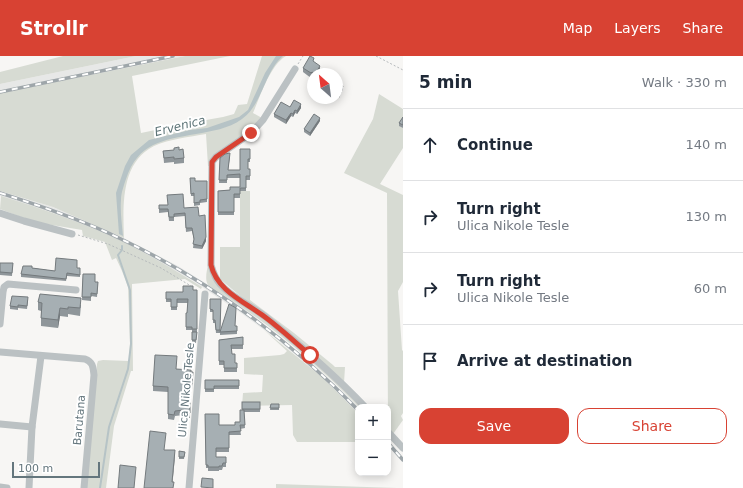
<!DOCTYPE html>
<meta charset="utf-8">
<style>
body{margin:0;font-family:"DejaVu Sans",sans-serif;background:#f6f6f7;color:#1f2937}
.controls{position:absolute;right:12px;bottom:12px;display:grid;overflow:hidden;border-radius:8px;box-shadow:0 2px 10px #0003}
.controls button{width:36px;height:36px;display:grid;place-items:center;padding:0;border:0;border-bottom:1px solid #e0e1e3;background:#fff;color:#1f2937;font:20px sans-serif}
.compass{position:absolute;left:307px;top:12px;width:36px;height:36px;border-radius:50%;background:#fff;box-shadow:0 2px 10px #0003;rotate:332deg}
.scale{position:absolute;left:12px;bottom:10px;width:88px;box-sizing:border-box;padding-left:4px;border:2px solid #64767d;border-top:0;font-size:11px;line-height:14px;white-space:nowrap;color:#64767d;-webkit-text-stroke:3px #fff;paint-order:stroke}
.stop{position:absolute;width:12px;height:12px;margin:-9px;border:3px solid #d84233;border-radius:50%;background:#fff}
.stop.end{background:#d84233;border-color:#fff;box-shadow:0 1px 4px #0008}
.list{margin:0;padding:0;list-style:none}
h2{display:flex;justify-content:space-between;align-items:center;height:52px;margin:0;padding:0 16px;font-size:17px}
h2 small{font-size:13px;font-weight:400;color:#747a83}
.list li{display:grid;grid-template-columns:26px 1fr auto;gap:12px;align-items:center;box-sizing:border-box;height:72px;padding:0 16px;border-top:1px solid #e0e1e3}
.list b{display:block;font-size:15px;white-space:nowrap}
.list p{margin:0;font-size:13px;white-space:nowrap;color:#747a83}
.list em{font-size:13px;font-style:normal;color:#747a83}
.actions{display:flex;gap:8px;padding:12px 16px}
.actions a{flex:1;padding:9px 0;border:1px solid #d84233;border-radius:12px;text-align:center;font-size:14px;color:#d84233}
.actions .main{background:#d84233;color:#fff}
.icon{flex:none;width:22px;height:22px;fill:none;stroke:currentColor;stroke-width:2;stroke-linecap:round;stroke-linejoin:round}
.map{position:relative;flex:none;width:403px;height:432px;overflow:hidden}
header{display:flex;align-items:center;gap:24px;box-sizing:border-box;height:56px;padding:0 20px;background:#d84233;color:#fff}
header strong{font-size:19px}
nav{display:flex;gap:22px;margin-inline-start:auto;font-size:14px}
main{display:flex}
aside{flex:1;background:#fff}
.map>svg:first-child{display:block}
.built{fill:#e7e8e7}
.green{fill:#d7dbd3}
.water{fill:#b6c3c6}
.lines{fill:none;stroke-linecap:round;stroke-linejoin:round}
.stream{stroke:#b6c3c6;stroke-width:2}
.path{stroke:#b6babc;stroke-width:1;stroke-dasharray:2 2;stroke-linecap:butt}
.minor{stroke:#bbc1c3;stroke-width:7}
.rail-casing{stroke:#9ea6aa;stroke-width:3.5}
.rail{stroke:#fff;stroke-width:2;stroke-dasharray:6;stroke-linecap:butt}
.wall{fill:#8f969a}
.shaded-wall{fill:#747a7d}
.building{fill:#a6afb3;stroke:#747a7d}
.route{stroke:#d84233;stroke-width:5}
.labels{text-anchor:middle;stroke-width:4;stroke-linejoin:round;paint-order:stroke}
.street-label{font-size:11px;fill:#64767d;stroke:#fff}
.water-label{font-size:12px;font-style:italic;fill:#5e7578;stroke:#fff}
</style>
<header>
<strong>Strollr</strong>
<nav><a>Map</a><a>Layers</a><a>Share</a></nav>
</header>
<main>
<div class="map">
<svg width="403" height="432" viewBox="0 0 403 432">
<rect width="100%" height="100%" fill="#f7f6f4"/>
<!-- built -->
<g class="built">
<polygon points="136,0 185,0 0,37 0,28"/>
<polygon points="0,135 53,151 81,163 112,176 178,210 240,249 301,298 319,313 359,351 358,357 322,321 275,282 241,257 190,223 128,189 53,157 0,140"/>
</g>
<!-- green -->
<g class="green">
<polygon points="63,0 136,0 0,28 0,16"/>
<path d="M185,0H230L132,20L141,77L189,67L223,61L234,58L238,49L247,48L262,0H286C270,9 260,41 253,57L262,62L209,110H208L206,78C189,81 170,83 154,90C120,107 123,151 124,182L53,151L0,135V37Z"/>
<polygon points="379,38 403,53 403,64 400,70 403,72 403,92 380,128 403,139 403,226 398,235 402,294 403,295 403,357 401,360 403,364 393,378 388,374 387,137 344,117 373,63"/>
<polygon points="240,135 250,135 250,244 294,277 333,309 335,311 345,311 344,327 220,223 220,191 240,191"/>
<path d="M1,140C44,153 87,168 128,188C153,201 178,216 202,231L201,233L185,223L132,228L133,315H131L114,370L106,432H86L97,308L98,305L103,304L129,305L130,287L128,231L122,215L116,202L112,204L105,186L83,180L82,174L34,166L0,153Z"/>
<path d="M208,208L213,222L285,279L363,351H359C314,305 264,263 209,230C204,225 207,215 208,208Z"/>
<polygon points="264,274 322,321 358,357 358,386 297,386 293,379 292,349 242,350 243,337 262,336 263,319 244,318 244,302 280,299 284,298 287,295"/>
<polygon points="276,428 397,432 276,432"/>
</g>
<!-- water -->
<path class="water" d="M276,0H283C264,16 263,48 242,63C228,73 212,75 196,78C162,84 138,87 126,123C124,129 121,137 121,144C120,155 122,169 123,180L119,178L116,137L125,110L131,99L149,84L190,74L207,72L239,61L248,54L265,17Z"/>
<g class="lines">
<!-- stream -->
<polyline class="stream" points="100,432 109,371 128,313 131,288 130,234 118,199 122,194 122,190"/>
<!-- path -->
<g class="path">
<polyline points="376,0 403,14"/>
<polyline points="298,8 303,0"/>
<polyline points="78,179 108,188 161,212 191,230"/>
</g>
<!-- minor -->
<g class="minor">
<path d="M295,13L263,64L251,77L216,101L212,106L211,209C213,216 215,222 220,228C232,242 252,250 267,262C301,290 335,319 365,351"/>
<polyline points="0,157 24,165 72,178"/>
<polyline points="0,268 3,236 4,231 8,228 76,234"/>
<path d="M0,296L85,303C93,306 93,311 94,319L84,432"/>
<polyline points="0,368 32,371"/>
<polyline points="388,376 403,392"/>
<polyline points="0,431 7,432"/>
<polyline points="29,432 32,371 41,300"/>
<polyline points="189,432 205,238"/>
</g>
<!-- rail casing -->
<g class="rail-casing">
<g id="rail">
<polyline points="0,36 173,0"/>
<path d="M0,137C41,150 82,164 121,183C209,225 290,284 358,354"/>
<polyline points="388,387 403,404"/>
</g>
</g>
<!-- rail -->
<use href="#rail" class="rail"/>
</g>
<!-- wall -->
<g class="wall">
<polygon points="314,6 320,14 318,18 313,18 313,21 312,21 311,22 303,16 303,12"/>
<polygon points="290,51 301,52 297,58 295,57 293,61 291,60 286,68 274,61 274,58"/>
<polygon points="403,61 403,72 399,70 399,67"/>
<polygon points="320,65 310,80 304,76 304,73"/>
<polygon points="250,93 250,106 248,106 248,113 250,113 250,124 246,124 246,135 240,135 240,142 234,142 234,159 218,159 218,135 230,134 240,131 240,122 227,122 227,127 219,127 220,102 230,101 228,114 240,114"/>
<polygon points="179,94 184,102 184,107 174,108 174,106 164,107 163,95"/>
<polygon points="190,122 195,125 207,125 207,146 200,147 200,149 194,150 194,140 191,140"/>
<polygon points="159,149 184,152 199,160 206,185 202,193 193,192 194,184 192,175 186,176 185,160 174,161 174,165 169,165 168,156 159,157"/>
<polygon points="0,207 13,207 12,220 0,219"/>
<polygon points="32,212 55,215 80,212 80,221 67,220 66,225 21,221 21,218"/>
<polygon points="83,218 95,226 98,226 97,241 91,240 91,245 82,244"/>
<polygon points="193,234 197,234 197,277 196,287 192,287 192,274 186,274 186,257 187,257 188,247 177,247 177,254 171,254 171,246 166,246 166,236 183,236"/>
<polygon points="210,243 221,243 220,275 237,270 237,278 220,279 220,277 216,277 215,267 213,267 213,256 210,256"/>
<polygon points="28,244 27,253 18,252 18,254 10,253 10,250"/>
<polygon points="38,246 81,249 80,260 68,258 68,261 60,260 58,272 41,270 41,255 38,254"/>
<polygon points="243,281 243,293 231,293 232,298 235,307 237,307 237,316 224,316 224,309 219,309 219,284"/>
<polygon points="176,313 191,316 193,321 192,333 190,333 190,362 184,362 184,359 175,360 174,364 168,363 168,336 153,335 153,330"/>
<polygon points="205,324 239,324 239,333 214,333 214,336 205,336"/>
<polygon points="242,346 260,346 260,356 244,356 245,372 240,373 241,379 229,379 229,396 216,396 216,401 226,401 226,411 223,411 222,414 219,414 219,415 208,415 208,412 206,412 205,358 219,369 235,369 240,366 242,354"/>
<polygon points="271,348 279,348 279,354 270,354"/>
<polygon points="179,395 185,396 184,403 179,403"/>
</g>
<!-- shaded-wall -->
<g class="shaded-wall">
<polygon points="320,10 320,14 318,18 315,18"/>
<polygon points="343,30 343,33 339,42 339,39"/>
<polygon points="301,48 301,52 297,58 297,55"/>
<polygon points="295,54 295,57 293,61 293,58"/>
<polygon points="291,57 291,60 286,68 286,64"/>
<polygon points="320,62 320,65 310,80 310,77"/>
<polygon points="206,181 206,185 202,193 202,190"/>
<polygon points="60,252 60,260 58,272 58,264"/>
<polygon points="175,394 175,400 172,432 172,426"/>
</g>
<!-- building -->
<g class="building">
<polygon points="310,0 314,2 313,5 320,10 315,18 312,16 311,17 303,12"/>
<polygon points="337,27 343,30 339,39 337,38"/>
<polygon points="294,44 301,48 297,55 295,54 293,58 291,57 286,64 274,58 281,46 290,51"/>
<polygon points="314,58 320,62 310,77 304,73"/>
<polygon points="403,61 403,69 399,67"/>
<polygon points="179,91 179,94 183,93 184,102 174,103 174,101 164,102 163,95 174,94 174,92"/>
<polygon points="240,93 250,93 250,103 248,103 248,113 250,113 250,120 246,120 246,132 240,132 240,138 234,138 234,156 218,156 218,135 230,134 230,131 240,131 240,118 227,119 227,124 219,124 220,102 225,98 230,97 228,114 240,114"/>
<polygon points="190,122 195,122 195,125 207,125 207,143 200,144 200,146 194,147 194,137 191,138"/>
<polygon points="183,138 184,152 198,151 199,160 205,159 206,181 202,190 193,188 194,183 192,172 186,172 185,157 174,158 174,161 169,161 168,153 159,153 159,149 168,149 167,139"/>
<polygon points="56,202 77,204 77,212 80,212 80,219 67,217 66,223 21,218 23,210 32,210 32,212 55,215"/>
<polygon points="0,207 13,207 12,217 0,216"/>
<polygon points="83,218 95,218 95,226 98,226 97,238 91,237 91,241 82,241"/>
<polygon points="183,230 193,230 193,234 197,234 197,273 192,273 192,271 186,271 186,257 187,257 188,243 177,243 177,251 171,251 171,243 166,243 166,236 183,236"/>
<polygon points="40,238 81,242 80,252 68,251 68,253 60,252 58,264 41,262 42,247 38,246"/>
<polygon points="12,240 28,241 27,250 18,249 18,251 10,250"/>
<polygon points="210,243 221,243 220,274 216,274 215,264 213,264 213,254 210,253"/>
<polygon points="229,248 236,252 235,270 237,270 237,275 220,276"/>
<polygon points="192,276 197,276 196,284 192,284"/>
<polygon points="243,281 243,289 231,289 232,298 235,298 235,307 237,307 237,312 224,312 224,305 219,305 219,284"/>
<polygon points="155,299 177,300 176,313 191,314 191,316 193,316 192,328 190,328 190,357 184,357 184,354 175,355 174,359 168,358 168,331 153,330"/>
<polygon points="205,324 239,324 239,330 214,330 214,333 205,333"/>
<rect x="242" y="346" width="18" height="7"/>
<polygon points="271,348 279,348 279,352 270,352"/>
<polygon points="240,354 244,354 245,369 240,369 241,375 229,376 229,392 216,392 216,401 226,401 226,407 223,407 222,410 219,410 219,411 208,411 208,409 206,409 205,358 219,358 219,369 235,369 235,366 240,366"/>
<polygon points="150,375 166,377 164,394 175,394 172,426 174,426 173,432 144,432"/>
<polygon points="179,395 185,396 184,401 179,401"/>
<polygon points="120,409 136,411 134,432 118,432"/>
<polygon points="202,422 213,423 213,432 201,431"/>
</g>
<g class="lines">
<!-- route -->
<path class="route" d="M251,77L216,101L212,106L211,209C217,235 245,246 265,261C281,273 295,286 310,299"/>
</g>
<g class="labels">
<!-- street labels -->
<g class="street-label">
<text transform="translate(186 334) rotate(-85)" y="4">Ulica Nikole Tesle</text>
<text transform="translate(79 364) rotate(-85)" y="4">Barutana</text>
</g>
<!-- water labels -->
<g class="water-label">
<text transform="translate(180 70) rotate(-14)" y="4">Ervenica</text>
</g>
</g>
</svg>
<div class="controls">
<button>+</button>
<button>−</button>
</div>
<svg class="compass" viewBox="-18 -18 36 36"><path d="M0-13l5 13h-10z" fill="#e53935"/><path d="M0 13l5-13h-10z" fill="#747a83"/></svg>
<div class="scale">100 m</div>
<div class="stop" style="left:310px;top:299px"></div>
<div class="stop end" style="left:251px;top:77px"></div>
</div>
<aside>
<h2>5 min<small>Walk · 330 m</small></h2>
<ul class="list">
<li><svg class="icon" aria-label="ahead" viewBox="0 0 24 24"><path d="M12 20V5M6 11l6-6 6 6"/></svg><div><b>Continue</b></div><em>140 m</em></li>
<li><svg class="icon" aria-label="right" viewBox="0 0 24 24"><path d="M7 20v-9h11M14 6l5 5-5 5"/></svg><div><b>Turn right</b><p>Ulica Nikole Tesle</p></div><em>130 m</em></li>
<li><svg class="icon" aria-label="right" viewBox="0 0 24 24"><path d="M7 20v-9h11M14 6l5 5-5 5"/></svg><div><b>Turn right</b><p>Ulica Nikole Tesle</p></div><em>60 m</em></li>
<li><svg class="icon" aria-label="arrive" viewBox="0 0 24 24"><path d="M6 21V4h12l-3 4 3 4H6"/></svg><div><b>Arrive at destination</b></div></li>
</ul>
<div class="actions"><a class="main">Save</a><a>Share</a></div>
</aside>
</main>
